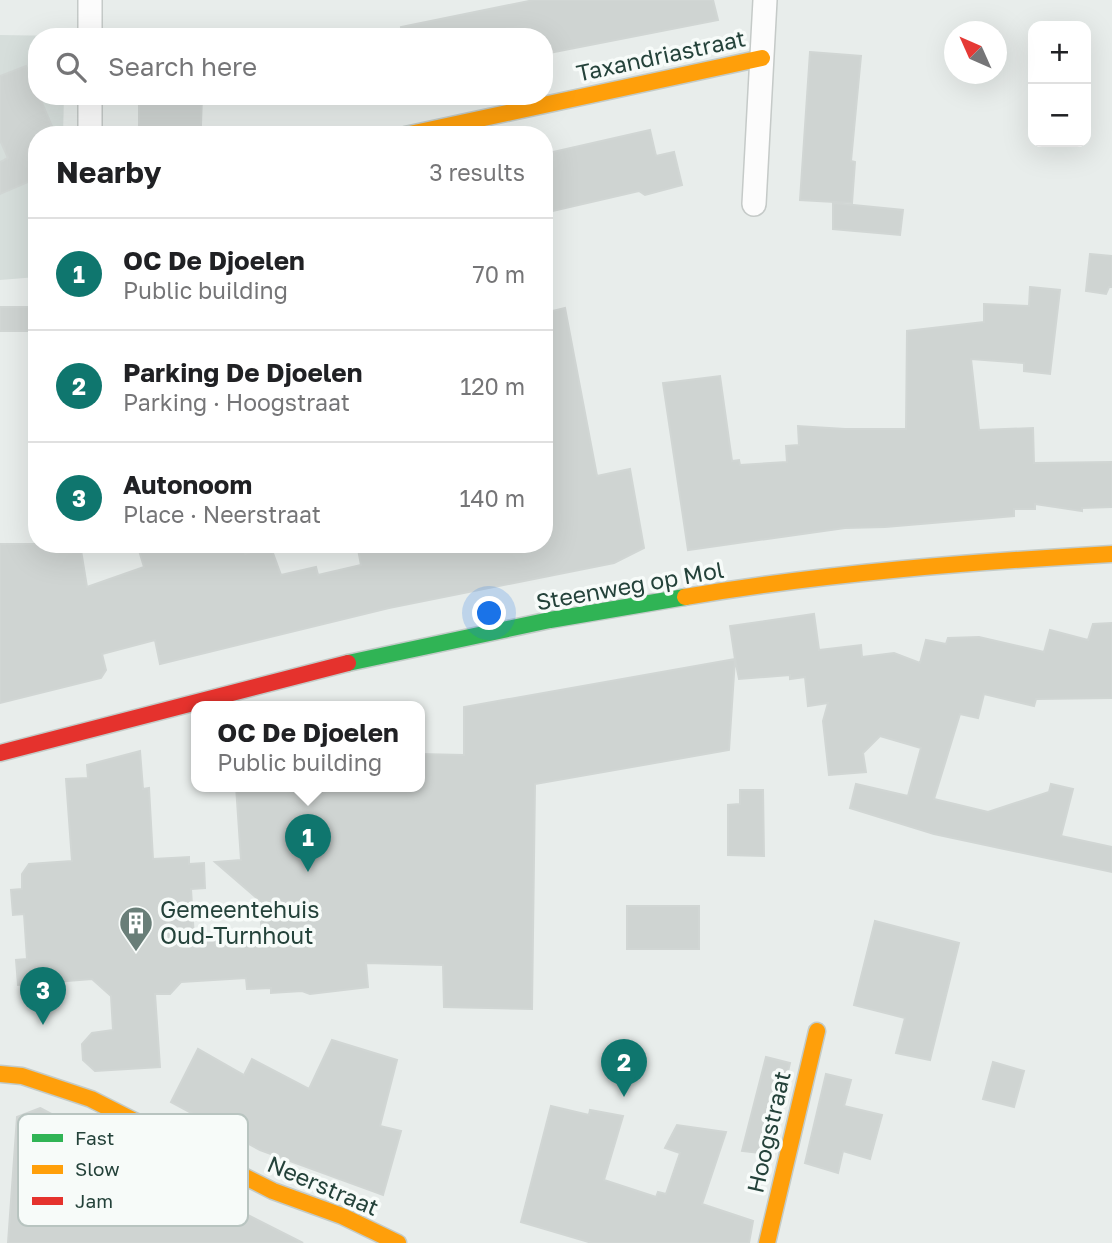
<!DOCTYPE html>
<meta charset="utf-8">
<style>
body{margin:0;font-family:"Golos Text",sans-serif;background:#f6f6f6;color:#202124}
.controls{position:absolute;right:21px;top:21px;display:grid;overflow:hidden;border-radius:14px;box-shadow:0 7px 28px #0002}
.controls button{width:63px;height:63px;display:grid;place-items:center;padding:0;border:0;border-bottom:2px solid #e0e0e0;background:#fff;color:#202124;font:35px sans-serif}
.compass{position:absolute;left:944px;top:21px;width:63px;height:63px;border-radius:50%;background:#fff;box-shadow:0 7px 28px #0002;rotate:315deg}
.you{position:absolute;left:490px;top:614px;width:24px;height:24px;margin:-18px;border:5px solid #fff;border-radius:50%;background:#1a73e8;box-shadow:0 0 0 10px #1a73e833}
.badge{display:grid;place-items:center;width:46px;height:46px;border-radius:50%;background:#0f766e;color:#fff;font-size:23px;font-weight:700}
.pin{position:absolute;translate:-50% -58px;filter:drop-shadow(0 2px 4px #0008)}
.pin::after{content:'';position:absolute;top:37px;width:24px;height:21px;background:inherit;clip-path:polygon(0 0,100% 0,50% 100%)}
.popup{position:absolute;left:191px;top:701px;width:234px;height:91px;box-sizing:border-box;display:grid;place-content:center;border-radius:14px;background:#fff;filter:drop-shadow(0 2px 5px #0005);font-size:23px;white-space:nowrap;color:#757577}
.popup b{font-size:26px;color:#202124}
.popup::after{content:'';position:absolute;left:50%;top:100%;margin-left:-14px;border:14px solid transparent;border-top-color:#fff}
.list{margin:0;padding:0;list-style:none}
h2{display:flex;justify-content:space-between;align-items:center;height:91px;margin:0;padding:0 28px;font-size:30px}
h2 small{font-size:23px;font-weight:400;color:#757577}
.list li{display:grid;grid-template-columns:46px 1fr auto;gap:21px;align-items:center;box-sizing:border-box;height:112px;padding:0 28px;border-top:2px solid #e0e0e0}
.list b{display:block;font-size:26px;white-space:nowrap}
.list p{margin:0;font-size:23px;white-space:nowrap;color:#757577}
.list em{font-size:23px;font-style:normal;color:#757577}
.icon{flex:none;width:38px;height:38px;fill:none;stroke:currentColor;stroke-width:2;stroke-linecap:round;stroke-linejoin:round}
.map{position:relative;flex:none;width:1112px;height:1243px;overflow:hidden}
.search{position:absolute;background:#fff;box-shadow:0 7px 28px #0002;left:28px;top:28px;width:525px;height:77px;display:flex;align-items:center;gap:18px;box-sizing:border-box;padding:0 24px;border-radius:28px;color:#757577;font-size:26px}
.panel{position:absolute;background:#fff;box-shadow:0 7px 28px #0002;left:28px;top:126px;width:525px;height:427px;border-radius:28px}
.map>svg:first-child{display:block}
.built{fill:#d6dedb}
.building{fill:#cfd4d2;stroke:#d1d6d4;stroke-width:2}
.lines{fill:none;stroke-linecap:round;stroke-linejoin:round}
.street-casing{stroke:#c5cac8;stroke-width:26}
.fast-casing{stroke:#c3cbc8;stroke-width:19}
.slow-casing{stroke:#c3cbc8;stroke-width:19}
.jam-casing{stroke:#c3cbc8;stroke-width:19}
.street{stroke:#fcfcfc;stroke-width:23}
.fast{stroke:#30b455;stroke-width:16}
.slow{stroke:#ff9f0a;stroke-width:16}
.jam{stroke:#e5322d;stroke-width:16}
.labels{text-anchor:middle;stroke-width:7;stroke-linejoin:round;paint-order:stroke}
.street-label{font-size:23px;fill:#24423a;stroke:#f7fbf9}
.poi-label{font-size:23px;fill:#24423a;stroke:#f7fbf9;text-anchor:start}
.key{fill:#f7fbf9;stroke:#b8c4c0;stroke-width:2}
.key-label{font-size:19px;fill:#24423a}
</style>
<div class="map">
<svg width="1112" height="1243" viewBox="0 0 1112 1243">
<rect width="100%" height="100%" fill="#e8edeb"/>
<!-- built -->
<polygon class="built" points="0,35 64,36 37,37 37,96 64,96 63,135 37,135 37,277 0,280"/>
<!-- building -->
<g class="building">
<polygon points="534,0 713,0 718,20 544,54 544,37 402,37 401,27"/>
<polygon points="810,52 861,56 851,161 855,162 852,203 800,200"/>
<polygon points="26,66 52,126 42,129 44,135 37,135 37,178 0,194 0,162 8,158 0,140 0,76"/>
<polygon points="139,96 202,96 201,125 139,125"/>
<polygon points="650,130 656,156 674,152 682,185 645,195 639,191 544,213 544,154"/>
<polygon points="833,203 903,210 900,235 833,229"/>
<polygon points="1090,254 1112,256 1112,287 1109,287 1106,294 1086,291"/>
<polygon points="1030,287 1060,290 1050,374 1024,371 1024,363 971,359 979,430 1033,428 1034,463 1112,462 1112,507 1082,508 1082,511 1035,504 1035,509 1014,509 1014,516 885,527 845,528 688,550 663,383 720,376 732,461 739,460 740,465 787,462 786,446 799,445 798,426 845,429 906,429 907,331 984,322 984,304 1029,306"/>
<rect x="0" y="307" width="37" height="24"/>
<polygon points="565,308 597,476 630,469 644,548 614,563 389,608 160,664 155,640 102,654 106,670 101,678 0,703 0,544 80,544 87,587 144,567 137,544 244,544 245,554 270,545 281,575 316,567 318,575 361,565 357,544 544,544 544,313"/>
<polygon points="814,614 819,650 861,645 862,657 894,653 920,663 926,640 946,644 948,638 979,637 1044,652 1050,630 1088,640 1093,624 1112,623 1112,698 1036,699 1034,706 984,694 978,718 960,714 934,799 988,812 1049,792 1051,784 1073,789 1061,836 1112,847 1112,872 934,834 850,808 856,784 908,796 921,748 880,736 863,753 866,772 829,775 823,721 828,703 808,706 805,677 790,679 790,675 739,679 735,659 729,750 535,784 532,1009 444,1007 443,965 366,963 368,987 310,994 302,991 271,993 271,988 247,989 246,978 181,982 170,994 155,994 160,1067 95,1071 83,1060 82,1044 92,1033 113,1030 111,996 92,979 18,985 16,960 27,959 24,914 13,915 11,890 22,889 22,874 29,864 72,861 66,779 88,778 87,765 140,751 143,789 149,788 153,859 189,857 189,864 204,863 205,888 191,889 194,938 262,934 259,900 215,862 241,860 236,786 420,786 420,754 464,755 464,707 735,659 730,626"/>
<polygon points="740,790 763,790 764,856 728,855 728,805 740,804"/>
<rect x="627" y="906" width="72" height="43"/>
<polygon points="875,921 959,943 930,1060 896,1053 905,1018 854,1005"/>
<polygon points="332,1040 397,1060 380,1126 401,1131 383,1195 260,1150 171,1102 198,1049 244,1075 252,1059 309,1089"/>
<polygon points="766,1057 790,1063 769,1154 742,1151"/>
<polygon points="993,1062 1024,1071 1014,1107 983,1099"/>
<polygon points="826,1074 851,1080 844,1106 882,1115 870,1159 843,1151 838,1173 805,1163"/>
<polygon points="551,1106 589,1115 590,1110 623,1116 604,1180 656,1197 658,1192 666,1194 680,1153 665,1148 677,1125 726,1132 702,1204 753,1221 749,1243 592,1243 521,1222"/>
<polygon points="40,1108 99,1139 303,1243 8,1243 17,1117"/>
</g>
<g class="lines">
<!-- street casing -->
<g class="street-casing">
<g id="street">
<polyline points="90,37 90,0"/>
<polyline points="90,96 90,135"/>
<polyline points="754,204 765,0"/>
</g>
</g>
<!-- fast casing -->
<g class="fast-casing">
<polyline id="fast" points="348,663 550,620 685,597"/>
</g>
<!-- slow casing -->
<g class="slow-casing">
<g id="slow">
<polyline points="405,135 762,58"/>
<path d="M685,597C826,573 969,562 1112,554"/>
<polyline points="0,1074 22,1076 91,1099 273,1191 342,1216 398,1243"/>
<polyline points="767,1243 817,1031"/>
</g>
</g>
<!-- jam casing -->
<g class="jam-casing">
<polyline id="jam" points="0,753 348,663"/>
</g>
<!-- street -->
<use href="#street" class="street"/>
<!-- fast -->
<use href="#fast" class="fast"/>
<!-- slow -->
<use href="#slow" class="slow"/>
<!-- jam -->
<use href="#jam" class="jam"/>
</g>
<!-- icons -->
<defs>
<g id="building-pin" transform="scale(1.75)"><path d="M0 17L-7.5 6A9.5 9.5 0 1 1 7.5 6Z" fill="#697e78" stroke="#f7fbf9"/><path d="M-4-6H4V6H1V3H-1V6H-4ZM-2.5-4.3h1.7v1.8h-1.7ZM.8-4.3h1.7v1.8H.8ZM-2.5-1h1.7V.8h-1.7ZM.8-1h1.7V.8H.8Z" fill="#fff"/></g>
</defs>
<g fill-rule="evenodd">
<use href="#building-pin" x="136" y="923"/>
</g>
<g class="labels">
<!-- street labels -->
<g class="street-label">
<text transform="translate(661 56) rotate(-12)" y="8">Taxandriastraat</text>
<text transform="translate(630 586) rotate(-10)" y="8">Steenweg op Mol</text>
<text transform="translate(769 1132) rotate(-77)" y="8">Hoogstraat</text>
<text transform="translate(323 1186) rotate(23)" y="8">Neerstraat</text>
</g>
<!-- poi labels -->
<g class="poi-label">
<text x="160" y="918">Gemeentehuis<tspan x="160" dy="26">Oud-Turnhout</tspan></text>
</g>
</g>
<!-- legend -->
<rect x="18" y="1114" width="230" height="112" rx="10" class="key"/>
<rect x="32" y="1134" width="31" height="8" fill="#30b455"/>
<rect x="32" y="1165" width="31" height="9" fill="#ff9f0a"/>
<rect x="32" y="1197" width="31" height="8" fill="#e5322d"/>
<g class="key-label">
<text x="75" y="1145">Fast</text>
<text x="75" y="1176">Slow</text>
<text x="75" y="1208">Jam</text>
</g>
</svg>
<div class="controls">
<button>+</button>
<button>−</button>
</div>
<svg class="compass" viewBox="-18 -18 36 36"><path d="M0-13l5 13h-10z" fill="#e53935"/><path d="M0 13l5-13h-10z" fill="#757577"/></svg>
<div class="you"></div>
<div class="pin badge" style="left:308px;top:872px">1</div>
<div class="popup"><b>OC De Djoelen</b>Public building</div>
<div class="pin badge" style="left:624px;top:1097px">2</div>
<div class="pin badge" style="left:43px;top:1025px">3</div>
<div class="search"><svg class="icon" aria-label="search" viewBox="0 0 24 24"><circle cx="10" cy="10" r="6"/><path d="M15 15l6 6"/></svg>Search here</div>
<section class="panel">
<h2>Nearby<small>3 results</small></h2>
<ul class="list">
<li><span class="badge">1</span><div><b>OC De Djoelen</b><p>Public building</p></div><em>70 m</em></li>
<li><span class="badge">2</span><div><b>Parking De Djoelen</b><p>Parking · Hoogstraat</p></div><em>120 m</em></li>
<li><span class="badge">3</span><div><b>Autonoom</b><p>Place · Neerstraat</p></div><em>140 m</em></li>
</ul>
</section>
</div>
